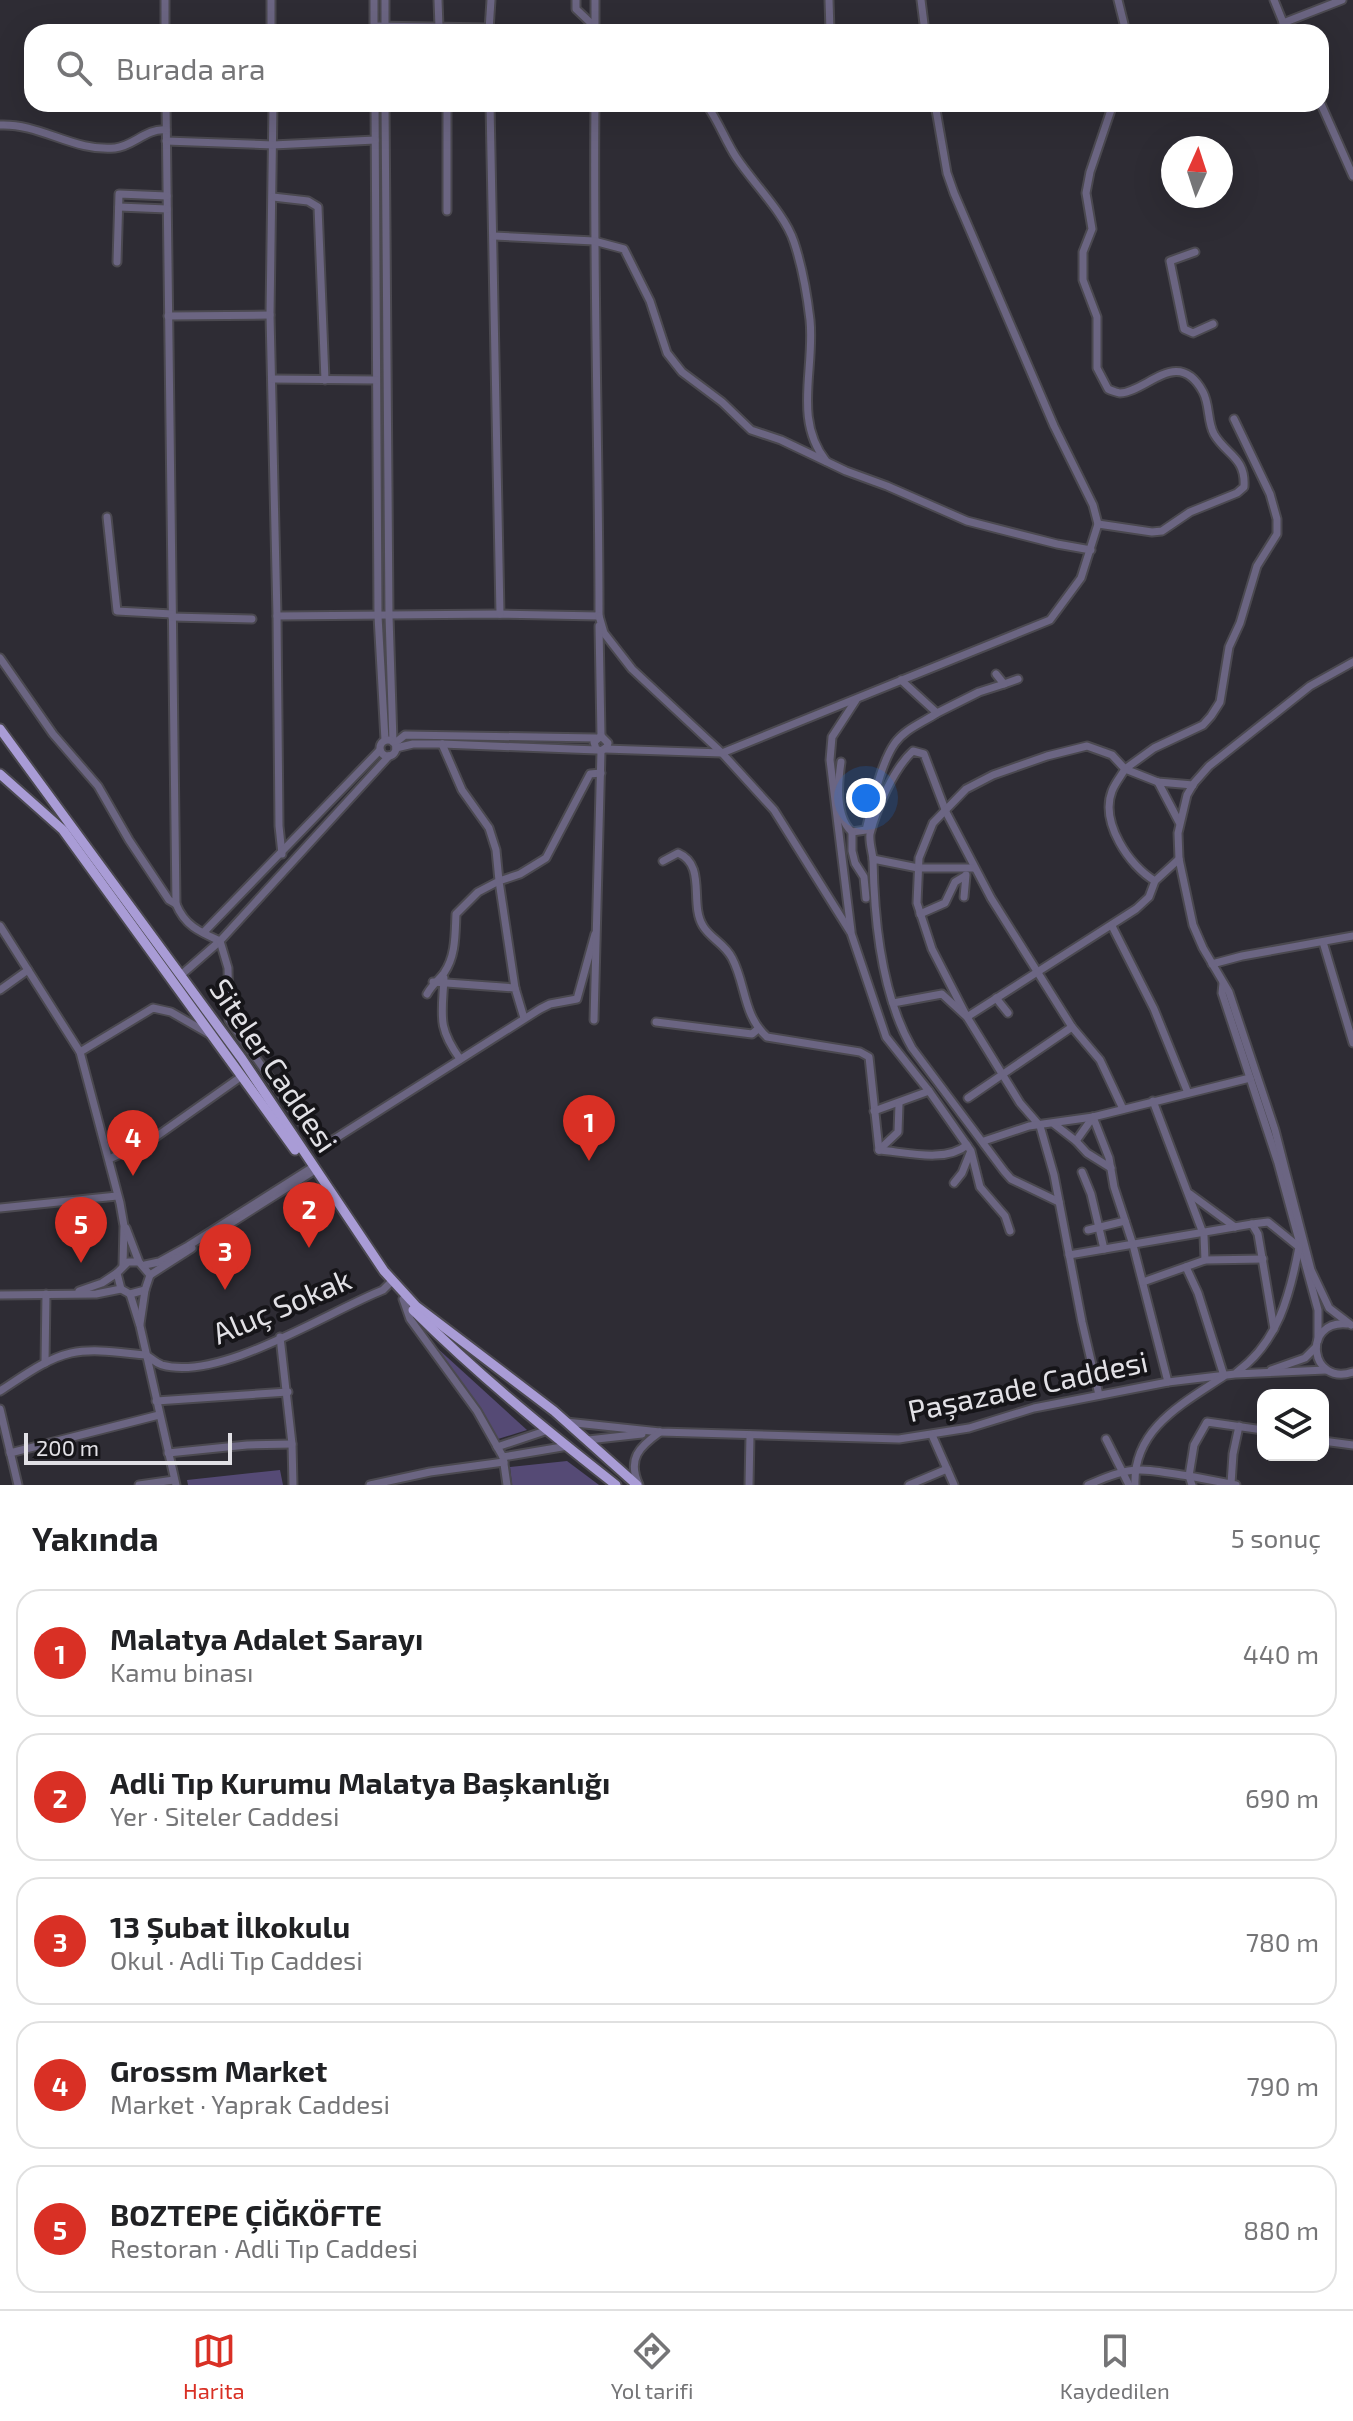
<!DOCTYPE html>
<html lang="tr">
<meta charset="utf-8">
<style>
body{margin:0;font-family:"Exo 2",sans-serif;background:#f2f2f2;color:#202124}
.controls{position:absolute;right:24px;bottom:24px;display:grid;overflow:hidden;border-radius:16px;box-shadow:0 8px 32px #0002}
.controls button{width:72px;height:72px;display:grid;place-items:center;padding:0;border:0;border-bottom:2px solid #e0e0e0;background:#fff;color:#202124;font:40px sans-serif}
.compass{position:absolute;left:1161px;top:136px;width:72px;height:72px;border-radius:50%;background:#fff;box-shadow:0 8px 32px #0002;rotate:3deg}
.scale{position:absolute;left:24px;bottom:20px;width:208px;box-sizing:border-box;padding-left:8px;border:4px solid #e2e1e6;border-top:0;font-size:22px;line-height:28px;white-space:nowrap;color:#e2e1e6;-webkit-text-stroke:6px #161519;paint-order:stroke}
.you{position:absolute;left:866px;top:798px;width:28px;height:28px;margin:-20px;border:6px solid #fff;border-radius:50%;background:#1a73e8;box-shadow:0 0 0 12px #1a73e833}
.badge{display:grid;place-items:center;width:52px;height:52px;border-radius:50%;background:#d93025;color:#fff;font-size:26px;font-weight:700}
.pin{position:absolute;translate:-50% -66px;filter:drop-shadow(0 2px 4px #0008)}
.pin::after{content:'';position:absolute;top:42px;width:28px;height:24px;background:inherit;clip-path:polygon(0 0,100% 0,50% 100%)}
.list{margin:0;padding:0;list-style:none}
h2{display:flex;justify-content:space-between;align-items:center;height:104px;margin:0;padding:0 32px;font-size:34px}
h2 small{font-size:26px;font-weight:400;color:#757577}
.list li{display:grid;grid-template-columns:52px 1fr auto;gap:24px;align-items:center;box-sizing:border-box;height:128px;margin:0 16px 16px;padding:0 16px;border:2px solid #e0e0e0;border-radius:24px}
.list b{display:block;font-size:30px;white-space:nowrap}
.list p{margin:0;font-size:26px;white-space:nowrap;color:#757577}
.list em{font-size:26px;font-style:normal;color:#757577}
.icon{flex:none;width:44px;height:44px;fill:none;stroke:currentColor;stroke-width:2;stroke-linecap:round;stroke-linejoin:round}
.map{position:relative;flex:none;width:1353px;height:1485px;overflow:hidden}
.search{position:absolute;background:#fff;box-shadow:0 8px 32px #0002;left:24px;right:24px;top:24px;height:88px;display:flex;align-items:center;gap:20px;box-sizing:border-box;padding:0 28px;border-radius:24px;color:#757577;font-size:30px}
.sheet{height:824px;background:#fff}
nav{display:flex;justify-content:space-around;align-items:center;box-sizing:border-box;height:112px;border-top:2px solid #e0e0e0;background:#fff;font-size:22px;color:#757577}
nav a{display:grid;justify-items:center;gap:4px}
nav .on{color:#d93025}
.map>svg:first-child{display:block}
.green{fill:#554a75}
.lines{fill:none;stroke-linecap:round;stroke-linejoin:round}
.minor-casing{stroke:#4b4950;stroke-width:11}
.major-casing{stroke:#4b4950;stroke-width:13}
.minor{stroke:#6b6582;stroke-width:7}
.major{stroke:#a99cd6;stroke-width:9}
.labels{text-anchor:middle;stroke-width:8;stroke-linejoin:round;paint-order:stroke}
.street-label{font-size:30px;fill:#e2e1e6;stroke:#161519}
</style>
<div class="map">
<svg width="1353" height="1485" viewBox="0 0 1353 1485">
<rect width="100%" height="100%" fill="#2e2c34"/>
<!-- green -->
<g class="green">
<polygon points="436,1347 527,1430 498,1439"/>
<polygon points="567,1461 599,1485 512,1485 510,1467"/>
<polygon points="280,1470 283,1485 188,1485 187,1480"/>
</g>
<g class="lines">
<!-- minor casing -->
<g class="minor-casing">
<g id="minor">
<polyline points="165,0 165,32"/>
<polyline points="271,0 271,32"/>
<polyline points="374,0 374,32"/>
<polyline points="385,0 385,32"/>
<polyline points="438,0 439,27"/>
<polyline points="576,0 576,9 595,27"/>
<polyline points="595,0 595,32"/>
<polyline points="829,0 830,31"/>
<polyline points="921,0 925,32"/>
<polyline points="1118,0 1126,32"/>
<polyline points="1274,0 1287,32"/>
<polyline points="1283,23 1342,0"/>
<polyline points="374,26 489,28"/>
<polyline points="489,30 491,0"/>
<path d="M166,104L176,904C185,926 200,932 220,941L181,975"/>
<path d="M273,104L270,315L277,616L500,614L599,616C599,445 593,275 595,104"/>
<polyline points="375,104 378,616 385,740"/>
<polyline points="385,104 389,616 393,742"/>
<polyline points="490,104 500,614"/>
<path d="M706,104C718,120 725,140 736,157C753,183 785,214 794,242C802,266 807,294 810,320C815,369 793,419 826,461"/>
<polyline points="1321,104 1353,176"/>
<path d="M0,125C40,123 74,152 115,148C134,146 146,128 166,130"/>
<polyline points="166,141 273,145 375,140"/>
<polyline points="273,197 308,201 318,207 325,380"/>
<polyline points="119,207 167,209"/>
<polyline points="447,211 447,104"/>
<polyline points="494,236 594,241 624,249 650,301 667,353 682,372 722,402 751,430 781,440 846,471 887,486 967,521 1057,544 1091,550"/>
<polyline points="1195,252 1170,261 1184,329 1193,333 1213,324"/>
<polyline points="117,262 119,194 167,196"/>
<polyline points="168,316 270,315"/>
<polyline points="272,379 376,380"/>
<polyline points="107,517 117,611 172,614"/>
<path d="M1098,524L1152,532L1162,531L1190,512L1237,493L1244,487C1246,457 1226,455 1214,434C1207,421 1210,405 1203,392C1178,346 1147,392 1120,393C1118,393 1110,390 1108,389L1097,368V317L1083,280V252L1092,229L1086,193L1090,172L1113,104"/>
<polyline points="277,616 279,826 282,854"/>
<polyline points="599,616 604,633 632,669 722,753 774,810 851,933 886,1037 929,1091 971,1151 980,1187 1005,1216 1010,1231"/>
<polyline points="172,617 252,619"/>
<polyline points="599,626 601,736"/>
<polyline points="0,658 53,734 98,786 129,840 169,900 176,904"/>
<polyline points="1004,684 1018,679"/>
<polyline points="937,713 979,692 1004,684 996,674"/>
<circle cx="388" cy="748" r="8"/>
<polyline points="395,743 405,735 596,738"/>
<polyline points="396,748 413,744 442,744 597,750"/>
<polyline points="605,749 722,753 1050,620 1081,578 1098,524 1093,505 1054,426 954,193 947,173 935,104"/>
<polyline points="389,756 220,941 228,968 229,1020 317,1144 325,1145 540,1009 550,1004 577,999 595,934"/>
<path d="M841,762C838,782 835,817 852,832L866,830C873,804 880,764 895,743C905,729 922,723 937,713L901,680"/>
<polyline points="1158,782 1179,822"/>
<polyline points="1193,785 1158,782 1125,769 1154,748 1203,725 1211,716 1220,702 1229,647 1240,623 1257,566 1277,534 1277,519 1270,494 1234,419"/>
<polyline points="852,832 852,851 855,863 864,877 866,898"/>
<path d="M873,859C872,851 869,842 870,834C876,809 894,768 913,751L924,754L946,812L991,898L1072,1027L1100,1060L1123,1109"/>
<path d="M663,861L678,853C707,865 689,904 703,926C710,938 725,944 732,958C746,984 743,1016 767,1037L860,1052L869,1057L879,1150"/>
<path d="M974,868H918L873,859C874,919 882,996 912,1048L1004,1171L1011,1179L1059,1202"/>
<path d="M1155,881C1129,866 1100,822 1112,791C1115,783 1121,776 1125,769L1112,755L1087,746L1047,756L993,775L966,789L933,823L919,858L917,903L932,949L967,1017L1136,909L1149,897L1155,881L1179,859"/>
<polyline points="964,897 966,875"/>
<polyline points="920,914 945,903 955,882 965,876"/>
<polyline points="0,926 80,1052 120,1203 124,1226 123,1265"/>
<polyline points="1112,926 1154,1009 1188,1093"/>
<polyline points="851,931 830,760 832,737 856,700"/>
<polyline points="204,932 380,750"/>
<polyline points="1323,942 1353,1043"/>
<polyline points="1212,964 1242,956 1353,936"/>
<path d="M444,978C442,1016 437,1027 460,1059"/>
<polyline points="433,982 515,988 524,1018"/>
<polyline points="1223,983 1222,993 1278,1163 1318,1310 1318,1340"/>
<polyline points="515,988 499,881 520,874 546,858 590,774 601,773"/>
<polyline points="0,990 28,970"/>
<path d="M427,994C432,985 438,981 444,973C456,956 455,934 456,914L478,892L499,881L496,850L489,828L462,790L442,744"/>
<polyline points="996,998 1008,1013"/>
<polyline points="893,1003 942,994 967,1017 1020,1103 1040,1126 1054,1175 1082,1322 1099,1395"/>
<polyline points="594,1020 601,751 607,747 608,743 601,736 594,742 596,749 601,751"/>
<polyline points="656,1022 752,1034 758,1029"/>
<polyline points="80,1052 153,1008 171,1012 211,1035"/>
<polyline points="968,1098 1072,1027"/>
<polyline points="1153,1101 1204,1236 1205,1260"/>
<polyline points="874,1111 929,1091"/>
<polyline points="1093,1117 1109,1158 1114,1187 1133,1245 1168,1382"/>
<polyline points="1093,1117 1076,1141 1087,1153 1111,1168"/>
<polyline points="1054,1124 1076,1141"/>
<polyline points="984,1141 1029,1126 1093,1117 1250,1078"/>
<path d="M879,1150C905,1152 946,1163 967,1145"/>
<polyline points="879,1150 898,1132 899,1104"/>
<polyline points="109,1159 150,1141 242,1076"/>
<polyline points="1082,1172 1091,1194 1104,1249"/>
<polyline points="954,1183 962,1173 970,1153"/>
<polyline points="1190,1194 1235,1227"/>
<polyline points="0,1208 117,1196"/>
<polyline points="126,1228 139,1262 150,1275 145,1290 130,1294 121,1289 117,1273 128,1262 139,1262"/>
<polyline points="1088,1230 1125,1221"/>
<polyline points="206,1239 315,1170"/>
<polyline points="1069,1255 1252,1224 1258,1234 1274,1329"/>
<polyline points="145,1265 159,1262 188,1246 313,1167"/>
<polyline points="150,1275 192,1248"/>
<polyline points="1143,1282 1205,1260 1263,1259"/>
<polyline points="79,1291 102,1283 117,1273"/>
<polyline points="130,1294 140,1326 176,1485"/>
<polyline points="0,1295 96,1294 121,1289"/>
<polyline points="403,1299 410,1319 477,1411 503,1457 507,1485"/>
<polyline points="140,1324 145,1290"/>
<path d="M1347,1324C1301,1320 1310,1387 1353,1372"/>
<polyline points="1351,1325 1329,1308 1311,1270 1275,1130 1229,992 1203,948 1193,925 1179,859 1178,833 1187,795 1194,783 1209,766 1310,686 1353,662"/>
<polyline points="280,1337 292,1444 293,1485"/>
<path d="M146,1355C151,1358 156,1363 162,1365C220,1382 327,1312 383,1290L389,1284"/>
<polyline points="45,1363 46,1294"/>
<polyline points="1271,1370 1305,1358 1316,1347"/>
<path d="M1237,1372C1278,1342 1290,1295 1299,1247L1268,1222L1252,1224"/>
<path d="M0,1391C22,1377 45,1359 71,1353C95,1348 122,1353 146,1355"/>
<polyline points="156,1401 288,1392"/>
<polyline points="0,1409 18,1485"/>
<polyline points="566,1422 660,1432 899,1439 969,1428 1034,1408 1168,1382 1235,1374 1326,1370"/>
<polyline points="932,1435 947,1469"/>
<polyline points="1106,1439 1129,1485"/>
<polyline points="588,1440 642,1434"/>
<polyline points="1323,1441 1353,1445"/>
<polyline points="497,1447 548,1430"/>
<polyline points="10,1453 159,1415"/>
<polyline points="168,1453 247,1445 292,1444"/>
<polyline points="503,1457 568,1446"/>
<polyline points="1231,1484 1233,1454 1239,1426"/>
<polyline points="139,1485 174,1480"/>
<polyline points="370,1485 430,1472 504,1462"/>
<path d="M639,1485C627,1459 639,1447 660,1432"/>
<polyline points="749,1485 750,1435"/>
<polyline points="909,1485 947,1469 954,1485"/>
<path d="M1088,1485C1134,1464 1140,1469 1189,1476L1192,1485"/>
<path d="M1135,1485C1133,1429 1182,1404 1224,1376L1198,1293L1186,1267"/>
<polyline points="1236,1485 1189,1476 1194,1445 1207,1422 1263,1430"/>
</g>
</g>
<!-- major casing -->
<g class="major-casing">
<g id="major">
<polyline points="0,729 242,1059 384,1271 416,1306 554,1411 637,1485"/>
<polyline points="0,774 63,830 295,1150"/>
<path d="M413,1310C476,1373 546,1430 616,1485"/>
</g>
</g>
<!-- minor -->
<use href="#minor" class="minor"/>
<!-- major -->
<use href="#major" class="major"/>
</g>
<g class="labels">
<!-- street labels -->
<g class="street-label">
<text transform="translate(273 1066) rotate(56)" y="10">Siteler Caddesi</text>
<text transform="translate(282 1307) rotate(-23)" y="10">Aluç Sokak</text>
<text transform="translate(1028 1387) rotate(-12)" y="10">Paşazade Caddesi</text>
</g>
</g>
</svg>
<div class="controls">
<button><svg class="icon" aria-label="layers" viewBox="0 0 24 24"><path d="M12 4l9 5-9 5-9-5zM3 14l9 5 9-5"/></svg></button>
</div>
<svg class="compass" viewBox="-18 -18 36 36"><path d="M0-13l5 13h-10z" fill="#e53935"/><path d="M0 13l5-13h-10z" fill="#757577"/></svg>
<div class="scale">200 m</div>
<div class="you"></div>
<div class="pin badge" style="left:589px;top:1161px">1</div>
<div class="pin badge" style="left:309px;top:1248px">2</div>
<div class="pin badge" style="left:225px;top:1290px">3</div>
<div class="pin badge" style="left:133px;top:1176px">4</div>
<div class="pin badge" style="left:81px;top:1263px">5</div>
<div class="search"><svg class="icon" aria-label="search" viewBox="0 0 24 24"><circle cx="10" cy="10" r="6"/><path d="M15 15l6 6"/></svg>Burada ara</div>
</div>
<section class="sheet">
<h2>Yakında<small>5 sonuç</small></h2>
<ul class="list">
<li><span class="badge">1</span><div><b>Malatya Adalet Sarayı</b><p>Kamu binası</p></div><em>440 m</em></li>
<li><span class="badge">2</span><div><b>Adli Tıp Kurumu Malatya Başkanlığı</b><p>Yer · Siteler Caddesi</p></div><em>690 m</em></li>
<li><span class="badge">3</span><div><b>13 Şubat İlkokulu</b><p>Okul · Adli Tıp Caddesi</p></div><em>780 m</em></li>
<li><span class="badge">4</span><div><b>Grossm Market</b><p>Market · Yaprak Caddesi</p></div><em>790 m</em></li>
<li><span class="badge">5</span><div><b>BOZTEPE ÇİĞKÖFTE</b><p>Restoran · Adli Tıp Caddesi</p></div><em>880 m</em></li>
</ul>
</section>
<nav>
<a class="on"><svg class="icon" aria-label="map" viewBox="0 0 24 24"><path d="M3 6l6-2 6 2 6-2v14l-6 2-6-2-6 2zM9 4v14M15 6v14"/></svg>Harita</a>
<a><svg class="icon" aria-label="directions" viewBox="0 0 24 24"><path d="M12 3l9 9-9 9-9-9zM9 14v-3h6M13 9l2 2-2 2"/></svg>Yol tarifi</a>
<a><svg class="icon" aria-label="saved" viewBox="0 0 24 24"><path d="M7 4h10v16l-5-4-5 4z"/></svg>Kaydedilen</a>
</nav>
